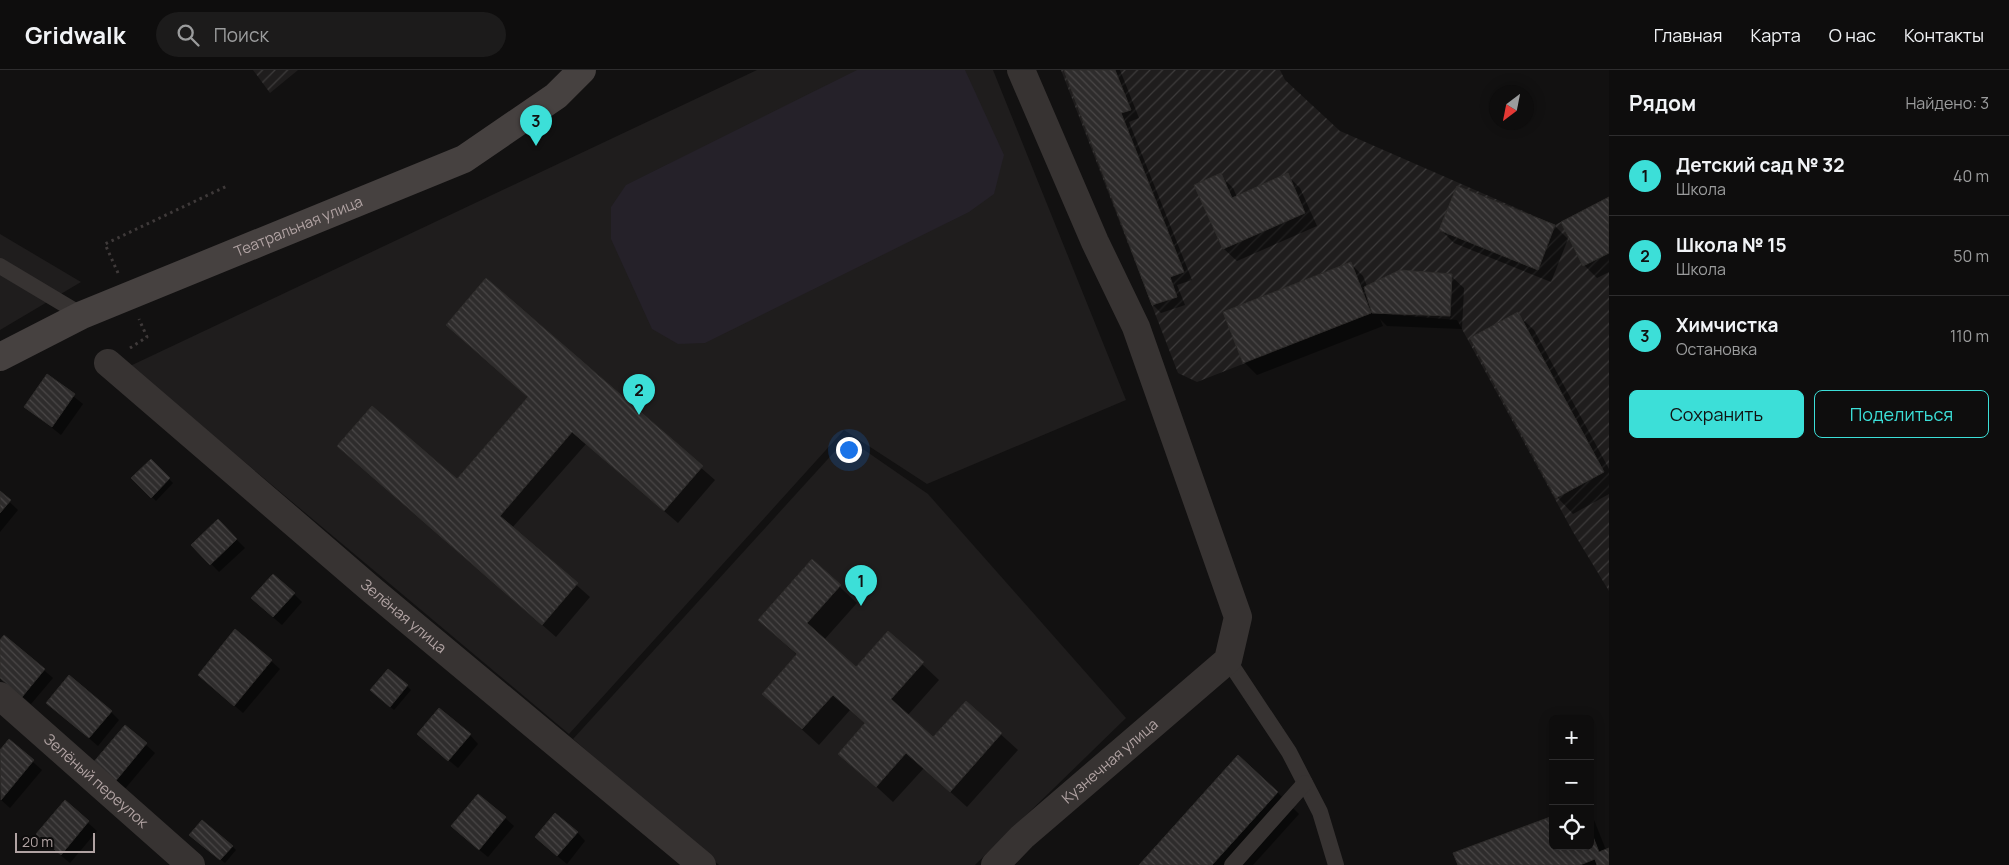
<!DOCTYPE html>
<html lang="ru">
<meta charset="utf-8">
<style>
body{margin:0;font-family:Manrope,sans-serif;background:#1c1b1b;color:#f1f3f6}
.controls{position:absolute;right:15px;bottom:15px;display:grid;overflow:hidden;border-radius:8px;box-shadow:0 2px 12px #0003}
.controls button{width:45px;height:45px;display:grid;place-items:center;padding:0;border:0;border-bottom:1px solid #2e2d2e;background:#0e0d0d;color:#f1f3f6;font:25px sans-serif}
.compass{position:absolute;left:1489px;top:15px;width:45px;height:45px;border-radius:50%;background:#0e0d0d;box-shadow:0 2px 12px #0003;rotate:212deg}
.scale{position:absolute;left:15px;bottom:12px;width:80px;box-sizing:border-box;padding-left:5px;border:2px solid #b1a3a3;border-top:0;font-size:14px;line-height:18px;white-space:nowrap;color:#b1a3a3;-webkit-text-stroke:4px #0d0c0c;paint-order:stroke}
.you{position:absolute;left:848px;top:379px;width:18px;height:18px;margin:-12px;border:4px solid #fff;border-radius:50%;background:#1a73e8;box-shadow:0 0 0 8px #1a73e833}
.badge{display:grid;place-items:center;width:32px;height:32px;border-radius:50%;background:#3cdfd8;color:#111;font-size:16px;font-weight:700}
.pin{position:absolute;translate:-50% -41px;filter:drop-shadow(0 1px 2px #0008)}
.pin::after{content:'';position:absolute;top:26px;width:18px;height:15px;background:inherit;clip-path:polygon(0 0,100% 0,50% 100%)}
.list{margin:0;padding:0;list-style:none}
h2{display:flex;justify-content:space-between;align-items:center;height:65px;margin:0;padding:0 20px;font-size:21px}
h2 small{font-size:16px;font-weight:400;color:#9b9c9d}
.list li{display:grid;grid-template-columns:32px 1fr auto;gap:15px;align-items:center;box-sizing:border-box;height:80px;padding:0 20px;border-top:1px solid #2e2d2e}
.list b{display:block;font-size:19px;white-space:nowrap}
.list p{margin:0;font-size:16px;white-space:nowrap;color:#9b9c9d}
.list em{font-size:16px;font-style:normal;color:#9b9c9d}
.actions{display:flex;gap:10px;padding:15px 20px}
.actions a{flex:1;padding:11px 0;border:1px solid #3cdfd8;border-radius:8px;text-align:center;font-size:18px;color:#3cdfd8}
.actions .main{background:#3cdfd8;color:#111}
.icon{flex:none;width:28px;height:28px;fill:none;stroke:currentColor;stroke-width:2;stroke-linecap:round;stroke-linejoin:round}
.map{position:relative;flex:none;width:1609px;height:795px;overflow:hidden}
header{display:flex;align-items:center;gap:30px;box-sizing:border-box;height:70px;padding:0 25px;background:#0e0d0d;border-bottom:1px solid #2e2d2e}
header strong{font-size:24px}
nav{display:flex;gap:28px;margin-inline-start:auto;font-size:18px}
.search{width:350px;height:45px;background:#1c1b1b;display:flex;align-items:center;gap:12px;box-sizing:border-box;padding:0 18px;border-radius:28px;color:#9b9c9d;font-size:19px}
main{display:flex}
aside{flex:1;background:#0e0d0d}
.map>svg:first-child{display:block}
.built{fill:#1f1d1d}
.industrial{fill:url(#industrial-furrows)}
.park{fill:#252129}
.shadow{fill:#0007}
.building{fill:url(#building-back-hatch);stroke:#2e2c2b}
.lines{fill:none;stroke-linecap:round;stroke-linejoin:round}
.path{stroke:#3f3a3a;stroke-width:3;stroke-dasharray:2.5 4;stroke-linecap:butt}
.service{stroke:#373332;stroke-width:16}
.minor{stroke:#373332;stroke-width:28}
.secondary{stroke:#464140;stroke-width:28}
.labels{text-anchor:middle;stroke-width:4;stroke-linejoin:round;paint-order:stroke}
.street-label{font-size:15px;fill:#b1a3a3;stroke:#0d0c0c}
</style>
<header>
<strong>Gridwalk</strong>
<div class="search"><svg class="icon" aria-label="search" viewBox="0 0 24 24"><circle cx="10" cy="10" r="6"/><path d="M15 15l6 6"/></svg>Поиск</div>
<nav><a>Главная</a><a>Карта</a><a>О нас</a><a>Контакты</a></nav>
</header>
<main>
<div class="map">
<svg width="1609" height="795" viewBox="0 0 1609 795">
<defs>
<pattern id="industrial-furrows" width="10" height="10" patternUnits="userSpaceOnUse" patternTransform="scale(1.25)"><rect width="10" height="10" fill="#1f1d1d"/><path d="M-1 1l2-2M0 10L10 0M9 11l2-2" fill="none" stroke="#3d3b3b"/></pattern>
<pattern id="building-back-hatch" width="6" height="6" patternUnits="userSpaceOnUse" patternTransform="scale(1.25)"><rect width="6" height="6" fill="#2e2c2c"/><path d="M-1 5l2 2M0 0l6 6M5-1l2 2" fill="none" stroke="#4a4747"/></pattern>
</defs>
<rect width="100%" height="100%" fill="#121111"/>
<!-- built -->
<g class="built">
<polygon points="757,0 993,0 1126,330 927,414 844,360 569,664 130,296"/>
<polygon points="0,164 81,212 0,260"/>
<polygon points="847,368 928,424 1126,648 975,795 719,795 573,669"/>
</g>
<!-- industrial -->
<g class="industrial">
<polygon points="253,0 298,0 270,23"/>
<polygon points="1061,0 1280,0 1285,10 1340,61 1555,155 1609,127 1609,521 1573,462 1457,250 1372,243 1197,312 1178,303"/>
</g>
<!-- park -->
<polygon class="park" points="857,0 965,0 1004,85 994,124 969,142 705,273 678,274 652,259 611,169 611,137 626,115"/>
<!-- shadow -->
<g class="shadow">
<polygon points="1065,0 1120,0 1139,48 1129,52 1192,210 1177,215 1185,235 1161,243 1153,235"/>
<polygon points="1220,105 1233,118 1237,127 1287,105 1300,118 1317,156 1237,191 1224,179 1196,116"/>
<polygon points="1458,117 1555,156 1568,169 1551,212 1454,173 1441,160"/>
<polygon points="1609,128 1609,202 1597,208 1584,195"/>
<polygon points="1350,193 1363,206 1367,216 1451,206 1464,218 1462,259 1387,256 1380,249 1383,256 1257,305 1244,292"/>
<polygon points="486,210 715,410 678,453 586,374 512,458 590,527 556,567 338,376 457,411 529,328 447,255"/>
<polygon points="1517,244 1534,260 1609,399 1609,424 1573,444 1557,427"/>
<polygon points="48,306 83,334 61,365 26,337"/>
<polygon points="151,391 173,413 156,431 133,408"/>
<polygon points="0,423 18,440 0,462"/>
<polygon points="218,451 245,478 219,502 193,475"/>
<polygon points="812,491 857,533 824,570 856,598 888,562 939,610 907,646 933,669 966,633 1018,680 967,737 924,698 893,732 840,683 866,654 850,640 819,675 763,624 797,585 759,550"/>
<polygon points="294,524 302,532 282,555 261,537"/>
<polygon points="5,567 53,608 31,634 0,608 0,572"/>
<polygon points="271,591 280,599 243,643 208,613"/>
<polygon points="407,616 411,620 394,640 376,624"/>
<polygon points="48,633 111,642 119,650 98,676"/>
<polygon points="125,656 155,683 124,720 102,702"/>
<polygon points="470,665 478,674 458,698 428,673"/>
<polygon points="9,671 42,700 10,738 0,729 0,682"/>
<polygon points="1277,722 1299,744 1253,795 1141,795"/>
<polygon points="65,732 97,761 70,793 46,773"/>
<polygon points="1590,746 1594,750 1606,780 1609,779 1609,795 1459,795 1553,776 1590,776"/>
<polygon points="505,748 514,756 488,787 461,765"/>
<polygon points="577,762 585,771 567,794 545,776"/>
<polygon points="195,769 232,776 236,780 225,793"/>
</g>
<!-- building -->
<g class="building">
<polygon points="1064,0 1115,0 1131,40 1121,43 1184,202 1170,207 1177,227 1152,235"/>
<polygon points="1221,103 1232,128 1288,103 1305,143 1223,179 1194,115"/>
<polygon points="1457,116 1555,155 1538,200 1439,160"/>
<polygon points="1609,127 1609,183 1583,196 1561,152"/>
<polygon points="1351,192 1371,243 1243,293 1223,242"/>
<polygon points="1400,200 1452,204 1450,246 1372,243 1364,217"/>
<polygon points="486,208 703,396 664,441 572,362 500,446 578,513 542,555 337,376 372,336 457,409 528,327 446,255"/>
<polygon points="1518,242 1604,402 1556,428 1470,268"/>
<polygon points="47,304 75,324 52,357 24,337"/>
<polygon points="151,389 170,408 151,428 131,408"/>
<polygon points="0,421 11,430 0,443"/>
<polygon points="218,449 237,469 210,495 191,475"/>
<polygon points="812,489 841,515 807,553 856,597 888,561 924,592 891,629 933,667 966,631 1002,663 950,722 906,683 876,717 838,684 865,653 833,625 802,659 762,624 797,584 758,550"/>
<polygon points="273,504 295,523 273,547 251,528"/>
<polygon points="235,559 272,590 234,636 198,605"/>
<polygon points="4,565 45,599 22,627 0,608 0,570"/>
<polygon points="388,599 408,615 390,637 370,620"/>
<polygon points="69,605 112,641 89,668 46,633"/>
<polygon points="439,638 471,664 448,691 417,664"/>
<polygon points="125,655 147,673 114,713 92,694"/>
<polygon points="9,669 34,690 1,730 0,680"/>
<polygon points="1238,685 1278,722 1212,795 1139,795"/>
<polygon points="478,724 506,747 479,780 451,756"/>
<polygon points="65,730 89,751 61,785 36,764"/>
<polygon points="555,743 578,762 557,786 535,767"/>
<polygon points="1553,746 1553,776 1590,776 1590,759 1599,782 1609,778 1609,795 1597,795 1595,789 1580,795 1458,795 1453,783"/>
<polygon points="202,750 233,776 220,790 189,765"/>
</g>
<g class="lines">
<!-- path -->
<g class="path">
<polyline points="118,203 105,174 227,116"/>
<polyline points="130,278 147,267 139,249"/>
</g>
<!-- service -->
<g class="service">
<polyline points="0,196 82,245"/>
<polyline points="1228,590 1289,682 1320,742 1336,795"/>
<polyline points="1232,795 1305,713"/>
</g>
<!-- minor -->
<g class="minor">
<path id="s1" d="M108,293L373,521L702,795"/>
<path id="s2" d="M0,626L191,795"/>
<path id="s3" d="M995,795L1022,767L1228,590L1238,547L1136,257L1095,172L1021,0"/>
</g>
<!-- secondary -->
<path class="secondary" id="s4" d="M0,287L82,245L464,89L556,26L582,0"/>
</g>
<g class="labels">
<!-- street labels -->
<g class="street-label">
<text dy="5" stroke="none"><textPath href="#s4" startOffset="326">Театральная улица</textPath></text>
<text dy="5" stroke="none"><textPath href="#s1" startOffset="389">Зелёная улица</textPath></text>
<text dy="5" stroke="none"><textPath href="#s3" startOffset="155">Кузнечная улица</textPath></text>
<text dy="5" stroke="none"><textPath href="#s2" startOffset="128">Зелёный переулок</textPath></text>
</g>
</g>
</svg>
<div class="controls">
<button>+</button>
<button>−</button>
<button><svg class="icon" aria-label="locate" viewBox="0 0 24 24"><circle cx="12" cy="12" r="6"/><path d="M12 2v4M12 18v4M2 12h4M18 12h4"/></svg></button>
</div>
<svg class="compass" viewBox="-18 -18 36 36"><path d="M0-13l5 13h-10z" fill="#e53935"/><path d="M0 13l5-13h-10z" fill="#9b9c9d"/></svg>
<div class="scale">20 m</div>
<div class="you"></div>
<div class="pin badge" style="left:861px;top:536px">1</div>
<div class="pin badge" style="left:639px;top:345px">2</div>
<div class="pin badge" style="left:536px;top:76px">3</div>
</div>
<aside>
<h2>Рядом<small>Найдено: 3</small></h2>
<ul class="list">
<li><span class="badge">1</span><div><b>Детский сад № 32</b><p>Школа</p></div><em>40 m</em></li>
<li><span class="badge">2</span><div><b>Школа № 15</b><p>Школа</p></div><em>50 m</em></li>
<li><span class="badge">3</span><div><b>Химчистка</b><p>Остановка</p></div><em>110 m</em></li>
</ul>
<div class="actions"><a class="main">Сохранить</a><a>Поделиться</a></div>
</aside>
</main>
